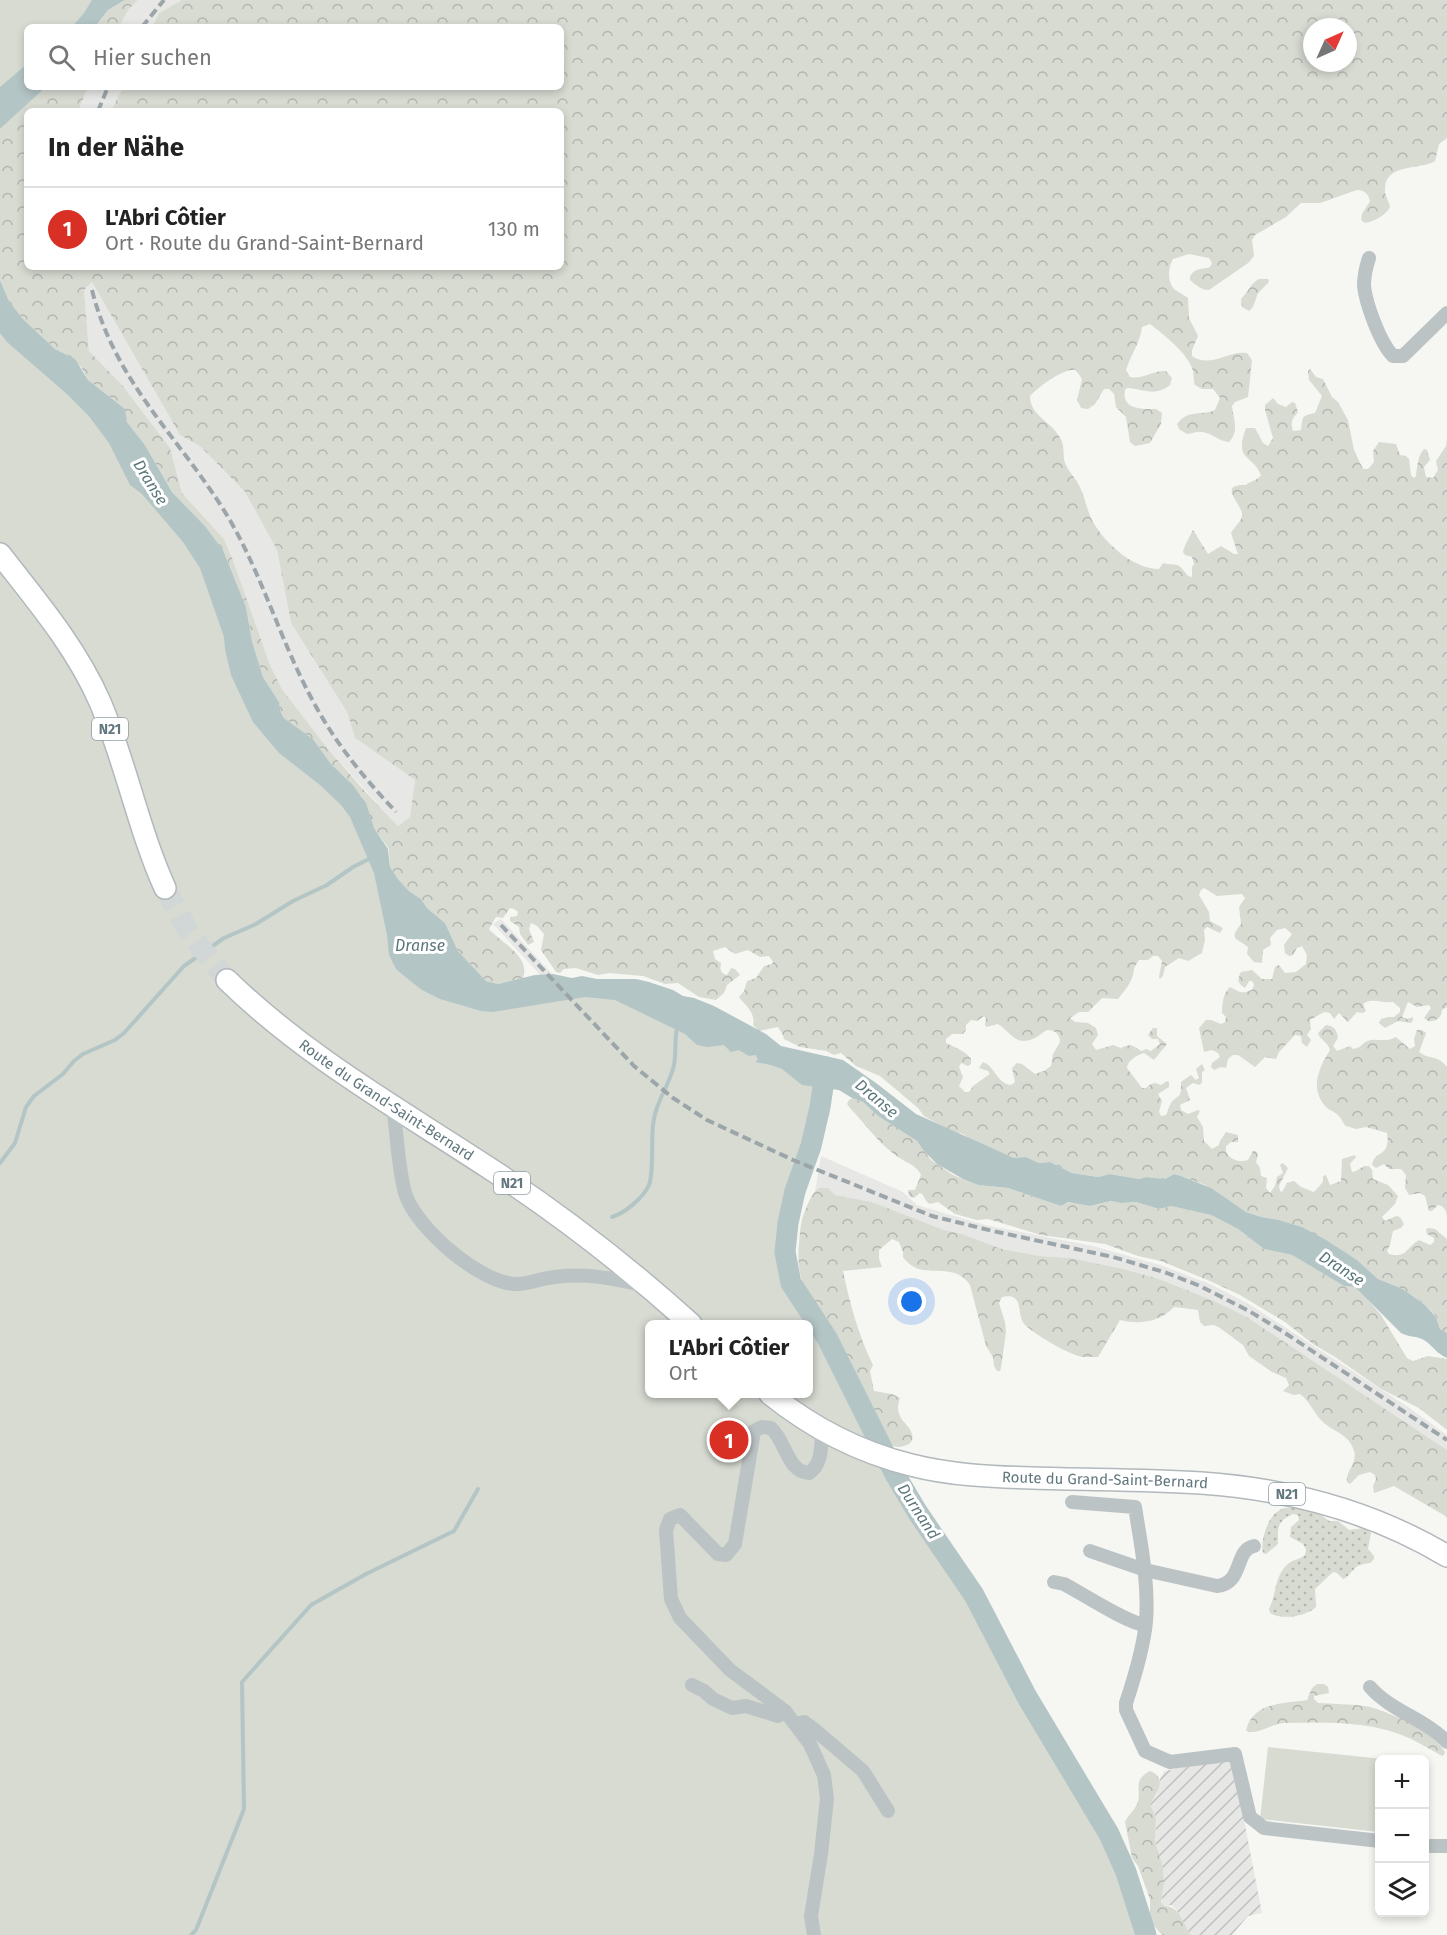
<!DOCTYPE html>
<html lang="de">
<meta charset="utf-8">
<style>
body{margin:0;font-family:"Fira Sans",sans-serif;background:#f6f6f6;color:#222}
.controls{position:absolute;right:18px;bottom:18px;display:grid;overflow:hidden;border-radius:9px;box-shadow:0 3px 9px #0003}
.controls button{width:54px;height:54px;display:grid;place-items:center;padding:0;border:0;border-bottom:2px solid #e0e0e0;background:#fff;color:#222;font:30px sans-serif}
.compass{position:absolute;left:1303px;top:18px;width:54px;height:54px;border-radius:50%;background:#fff;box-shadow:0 3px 9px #0003;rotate:45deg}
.you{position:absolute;left:912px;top:1302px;width:21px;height:21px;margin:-15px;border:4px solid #fff;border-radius:50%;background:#1a73e8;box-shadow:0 0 0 9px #1a73e833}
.badge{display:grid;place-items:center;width:39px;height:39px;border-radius:50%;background:#d93025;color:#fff;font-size:20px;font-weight:700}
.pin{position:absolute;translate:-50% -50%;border:3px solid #fff;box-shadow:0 2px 6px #0006}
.popup{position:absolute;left:645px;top:1320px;width:168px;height:78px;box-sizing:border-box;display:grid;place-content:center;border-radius:9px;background:#fff;filter:drop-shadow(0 2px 4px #0005);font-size:20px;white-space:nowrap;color:#767676}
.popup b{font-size:22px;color:#222}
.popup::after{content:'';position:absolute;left:50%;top:100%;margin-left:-12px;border:12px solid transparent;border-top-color:#fff}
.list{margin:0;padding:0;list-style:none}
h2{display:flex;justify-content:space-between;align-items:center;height:78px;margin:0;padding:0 24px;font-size:26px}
h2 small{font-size:20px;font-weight:400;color:#767676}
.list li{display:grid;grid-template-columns:39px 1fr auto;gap:18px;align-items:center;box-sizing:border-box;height:84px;padding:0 24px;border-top:2px solid #e0e0e0}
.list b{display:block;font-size:22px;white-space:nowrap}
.list p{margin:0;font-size:20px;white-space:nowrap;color:#767676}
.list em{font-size:20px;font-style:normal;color:#767676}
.icon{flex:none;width:33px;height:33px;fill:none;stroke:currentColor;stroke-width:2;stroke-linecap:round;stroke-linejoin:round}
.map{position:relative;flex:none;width:1447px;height:1935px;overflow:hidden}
.search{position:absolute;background:#fff;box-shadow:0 3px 9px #0003;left:24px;top:24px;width:540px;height:66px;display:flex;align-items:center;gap:15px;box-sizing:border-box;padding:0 21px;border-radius:9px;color:#767676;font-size:22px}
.panel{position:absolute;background:#fff;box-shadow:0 3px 9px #0003;left:24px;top:108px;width:540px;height:162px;border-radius:9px}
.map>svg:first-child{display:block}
.built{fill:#e7e7e6}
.industrial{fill:url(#industrial-furrows)}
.grass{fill:url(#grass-dots)}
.forest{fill:url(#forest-crowns);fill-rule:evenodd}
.park{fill:#d7dbd2;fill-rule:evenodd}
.water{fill:#b4c5c6}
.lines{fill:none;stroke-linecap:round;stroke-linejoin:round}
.stream{stroke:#b4c5c6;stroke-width:4}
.river{stroke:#b4c5c6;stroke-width:21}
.primary-tunnel{stroke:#d1d6d6;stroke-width:21;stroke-dasharray:21 10;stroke-linecap:butt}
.primary-casing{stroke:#b2b8bb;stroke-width:24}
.minor{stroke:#bcc3c5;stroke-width:14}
.primary{stroke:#fff;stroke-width:21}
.rail{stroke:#9ca6aa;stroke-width:4;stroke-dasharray:9 4.5;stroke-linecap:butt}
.labels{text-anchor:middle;stroke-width:6;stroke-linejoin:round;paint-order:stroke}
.shield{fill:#fff;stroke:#90a0a5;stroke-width:1.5}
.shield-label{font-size:14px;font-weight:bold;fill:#61777e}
.street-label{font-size:15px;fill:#61777e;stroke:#fff}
.water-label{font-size:16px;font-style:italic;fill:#5b777a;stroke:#fff}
</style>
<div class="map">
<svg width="1447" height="1935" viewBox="0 0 1447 1935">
<defs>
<pattern id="industrial-furrows" width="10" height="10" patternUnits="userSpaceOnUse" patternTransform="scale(1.5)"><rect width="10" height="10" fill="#e7e7e6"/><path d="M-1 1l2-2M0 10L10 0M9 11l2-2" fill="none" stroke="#bfc0c0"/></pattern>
<pattern id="grass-dots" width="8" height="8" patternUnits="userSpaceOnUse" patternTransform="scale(1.5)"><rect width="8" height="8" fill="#d7dbd2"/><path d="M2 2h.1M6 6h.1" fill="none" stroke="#b2b6b0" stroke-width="1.8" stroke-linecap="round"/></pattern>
<pattern id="forest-crowns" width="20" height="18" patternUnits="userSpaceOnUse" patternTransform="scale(1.5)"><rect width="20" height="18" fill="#d7dbd2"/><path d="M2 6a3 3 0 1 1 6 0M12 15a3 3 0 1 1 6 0" fill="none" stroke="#b2b6b0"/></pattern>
</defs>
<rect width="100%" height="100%" fill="#f6f6f3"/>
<!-- built -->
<g class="built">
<polygon points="138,0 182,0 159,13 152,27 119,27 128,10"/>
<polygon points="88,87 123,87 111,111 78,111"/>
<polygon points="92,282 180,435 201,447 245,492 277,550 291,623 347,712 355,738 415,780 410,817 398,826 328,749 282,689 270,665 233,560 224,539 182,493 170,448 123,386 89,351 84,290"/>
<polygon points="501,919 556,978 546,981 493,924"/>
<polygon points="821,1156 903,1192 917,1205 985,1225 1093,1246 1160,1265 1210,1284 1249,1304 1408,1407 1447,1435 1447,1450 1247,1317 1212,1300 1159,1279 1124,1269 1070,1258 1040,1256 1002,1249 962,1234 944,1230 872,1202 835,1195 827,1188 819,1188 815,1191"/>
</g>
<!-- industrial -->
<polygon class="industrial" points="1232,1758 1262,1913 1248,1916 1232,1935 1191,1935 1186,1929 1176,1909 1171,1905 1164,1906 1161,1902 1164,1883 1163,1866 1155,1841 1156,1818 1150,1804 1157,1794 1160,1779 1164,1771"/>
<!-- grass -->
<path class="grass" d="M1297,1508L1318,1513L1329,1521H1338L1349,1530L1365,1528L1371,1533L1368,1549L1374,1556V1559C1369,1565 1366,1563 1360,1565C1352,1568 1351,1576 1343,1579L1337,1573L1333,1572L1315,1589L1316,1607C1306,1617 1281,1620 1270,1613L1269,1609C1277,1594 1274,1576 1288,1564C1293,1559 1300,1560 1305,1555L1306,1549L1303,1544L1290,1537L1291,1527L1299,1520L1298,1515L1293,1514C1276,1522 1278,1528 1278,1544L1266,1554L1263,1553C1260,1540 1268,1514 1282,1509C1286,1507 1293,1508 1297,1508Z"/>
<!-- forest -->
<g class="forest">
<polygon points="125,0 138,0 128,10 119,27 95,27 108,10"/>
<path d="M182,0H1447V138L1439,144L1435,161C1421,170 1385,163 1385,189C1384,194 1389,201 1390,207C1386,215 1375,221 1365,223L1361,220L1362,214L1370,201C1368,194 1365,190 1357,190L1320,203H1301L1286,217L1255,235L1252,240L1254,256L1248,263L1209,290C1201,290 1196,285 1190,280V276C1196,267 1201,270 1210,267L1212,263L1209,258L1189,254L1173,259C1168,267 1167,281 1174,289C1178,292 1184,295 1188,298L1189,318L1198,336L1192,350V356C1210,369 1228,350 1247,353L1252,360L1248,397L1235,402L1232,406C1233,418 1240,431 1229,442C1218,441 1212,433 1202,432C1197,431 1192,434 1187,434L1179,429L1177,424C1188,409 1202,416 1215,410L1220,398L1213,389H1202L1195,385C1193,380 1194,376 1193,371C1189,354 1163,334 1150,324L1142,327C1140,343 1131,354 1126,370L1130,377C1143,380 1153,370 1166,371L1172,378L1170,385C1154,397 1144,389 1127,388L1125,390C1121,410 1143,409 1156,409L1162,413L1161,424L1150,443L1135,446L1130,442L1126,417L1116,407L1114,394L1109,389H1104L1095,404L1088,409L1081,408L1077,400L1082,379L1076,370C1065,367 1038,387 1030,396C1030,415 1050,421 1059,436C1066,447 1062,453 1065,463C1068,471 1076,479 1080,487C1085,498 1087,511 1093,522C1105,543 1133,569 1159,569L1163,563C1179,567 1176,560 1188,576L1192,577V567L1194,564L1192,557L1185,555L1183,552C1184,546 1190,536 1193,530L1208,554L1221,546L1234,554H1238L1231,533C1234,527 1241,522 1242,516C1244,505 1215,484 1246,485C1250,481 1257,481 1261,475C1252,453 1234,462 1246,428H1255L1263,443L1268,446L1273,438L1265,410V405L1273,398L1278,404L1286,407L1292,402L1295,403L1298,412C1292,419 1290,422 1293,431L1301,430C1303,416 1301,416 1315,413L1322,396L1309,380L1308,371L1310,369L1316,377L1323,379L1332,397L1338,402L1348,420L1354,450L1363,469H1368L1374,462L1373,451L1379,442L1396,444L1400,455L1406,456L1409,459L1411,475L1414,478L1416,476C1417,467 1418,455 1424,449L1427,450L1430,460L1424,467L1426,477L1433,478L1438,470L1436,461L1446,446L1447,439V1007L1442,1010C1442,1017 1436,1022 1428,1021L1424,1018L1431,1008L1429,1005L1417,1007L1408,1002L1402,1017L1407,1019L1413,1017V1020L1411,1023L1398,1021L1385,1028L1379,1023L1381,1019L1388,1017H1394L1400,1012V1008L1393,1002C1382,1004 1371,997 1363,1004L1366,1011L1363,1013L1357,1012L1348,1022L1339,1013L1334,1019L1330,1013L1324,1012L1310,1020L1311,1029L1307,1035L1311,1040L1307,1047L1302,1043L1301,1036L1295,1035L1279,1052L1276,1059L1265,1057L1255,1067L1238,1055H1233L1228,1059L1226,1068L1221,1067L1214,1070L1211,1067L1212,1063L1220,1057L1218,1053L1212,1050L1204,1052L1199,1028L1206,1020H1211L1221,1024L1225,1022L1226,1017L1222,1013C1222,1004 1223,993 1230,987C1239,992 1243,995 1253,989L1254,984L1252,981H1249L1245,988C1237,983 1237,980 1241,972L1252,970L1262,979H1272L1275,967L1279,965L1285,973L1296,972L1306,964L1307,955L1302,946L1297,948L1293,955L1289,956L1285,953L1284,945L1292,934L1285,928L1277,930L1270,938L1271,945L1263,950L1262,963L1254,962L1247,954L1248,947C1237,938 1228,940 1241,924L1239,907L1245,898L1242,894L1217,896L1204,888L1201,890L1199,895L1209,912L1210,921L1223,928L1220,933L1207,927L1204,930L1205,940L1202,953L1188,961L1179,958L1165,967L1163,976L1160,979L1159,977L1162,961L1158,956H1153L1148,960H1139L1134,968C1134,980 1125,990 1118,999L1102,998L1088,1012H1079L1070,1018L1075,1022L1088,1023L1096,1028L1098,1035L1092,1044L1096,1050L1113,1045L1121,1048C1130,1043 1133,1045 1141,1051L1146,1049L1151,1051L1160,1044L1158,1039H1152L1148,1035L1153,1028H1157V1036L1167,1044L1154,1060L1144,1053C1137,1055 1127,1061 1127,1068L1142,1088H1146C1151,1083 1154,1082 1161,1085L1167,1081L1169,1082V1087L1158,1094L1162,1101L1159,1112L1161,1116L1166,1115C1168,1112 1168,1108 1170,1105C1177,1093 1182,1101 1181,1082L1191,1075L1196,1080L1199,1078L1196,1069L1202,1064L1205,1070L1202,1072V1082L1200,1085L1193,1083L1186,1088L1190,1100L1180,1105L1181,1110L1188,1114L1198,1110L1200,1111L1197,1117L1203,1127L1204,1141L1212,1149L1219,1145L1220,1141L1226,1132L1238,1135V1142H1231L1226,1146V1152C1231,1160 1239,1163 1248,1160L1253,1151H1256L1258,1155L1256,1162L1260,1168L1261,1176L1267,1178L1266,1188L1270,1193L1275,1186L1277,1177L1283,1173L1280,1165L1283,1163L1288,1168L1279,1186L1280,1191L1282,1192L1287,1183L1294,1181L1301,1187L1314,1192L1323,1182V1176L1326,1175L1330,1185L1341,1181L1342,1159L1355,1155L1356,1157L1350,1164L1352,1172L1356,1171L1364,1166H1369L1372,1170L1373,1179L1388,1185L1398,1196L1395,1204L1382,1217L1385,1221L1396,1216L1400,1217L1404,1224L1401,1228L1393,1231L1390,1245L1387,1251L1389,1254C1406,1259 1407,1247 1419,1240L1430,1245L1434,1242V1238L1427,1234L1426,1229L1429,1228L1435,1229L1447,1239V1333L1440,1329L1436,1316L1425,1305L1403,1289L1378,1279L1357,1260L1302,1227L1279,1220L1261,1217L1246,1212L1205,1185L1181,1176L1174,1174L1165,1179L1146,1177L1139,1179L1110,1174L1098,1177L1072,1173L1050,1162L1039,1163L1026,1157L1014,1158L972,1140L963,1134L949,1130L924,1116L918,1108L880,1076L856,1066L841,1053L834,1055L826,1051L800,1047L784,1039L783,1035L778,1027L759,1031L753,1025C756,1013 745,1005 739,997L744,991L747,981L756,978L764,966L772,964L773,962L769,956L760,957L748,950L735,954L725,947L713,951L715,959L721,963C720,969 720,973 727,975L731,968L735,969L740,975L727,985L724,993L716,1000L699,997L678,983L665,984L643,976L609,973L598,975L576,968L564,969L560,973L556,972L541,950L544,934L537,926L531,923L529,929L534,942L528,945L520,934L519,927L510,921V917L517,916L518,912L514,909L510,908L503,918L496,917L489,929C500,942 531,956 523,978L498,984L486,981L458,951L445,923L427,908L421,899L409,891L398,879L390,867L389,849L374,828L362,797L347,779L331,764L313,739L284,718L281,713L279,702L263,677L252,641L246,607L223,550L205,526L172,492L145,445L127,422L121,406L88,380L81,367L69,356L55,349L23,319L9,301L0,280V129L46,87H88L78,111H27V267H561V111H111L123,87H561V27H152L159,13ZM1312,27H1348V63H1312ZM92,282L180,435L201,447L245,492L277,550L291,623L347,712L355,738L415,780L410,817L398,826L363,789L328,749L282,689L270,665L233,560L224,539L182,493L170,448L123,386L89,351L84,290ZM984,1016L986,1018L985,1024L986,1027L998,1024C1013,1034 1016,1047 1035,1038C1039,1036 1043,1032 1047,1030C1055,1030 1060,1034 1060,1042L1053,1054L1051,1066L1044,1071L1035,1074L1022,1064L1017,1063L1012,1068L1015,1082L1011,1085C997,1084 995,1066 983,1062L979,1068L988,1071L990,1074L973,1086L969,1092H965L959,1086L963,1077L959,1067L961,1063L968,1066L971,1064V1059C966,1051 954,1047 946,1043V1039L952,1034H963L966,1030V1025L971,1020L977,1021Z"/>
<path d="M1259,279H1268L1269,282L1258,293L1253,307L1249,311L1242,307L1241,299C1248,292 1251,283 1259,279Z"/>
<path d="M1326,1025C1334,1026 1337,1030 1338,1038L1333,1046L1337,1051L1350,1046L1353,1049L1360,1047C1371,1033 1382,1045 1396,1037L1410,1049L1415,1046L1414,1039L1417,1030H1422L1426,1033L1419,1052C1429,1060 1437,1054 1447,1067V1216C1446,1210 1444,1206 1438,1205L1432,1211H1429L1425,1196L1420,1193L1409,1195L1405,1188L1406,1175L1401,1169H1389L1384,1164L1376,1168L1372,1165C1375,1149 1391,1158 1387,1133L1366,1127L1356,1129L1346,1126C1343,1123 1341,1118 1338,1115C1334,1111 1330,1111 1326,1107C1309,1088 1319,1068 1330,1050C1328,1042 1320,1040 1318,1033Z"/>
<path d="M852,1098L863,1102L878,1116L917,1141L931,1160L953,1175L978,1185L1008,1188L1061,1206L1068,1202L1090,1206L1111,1201L1121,1203L1136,1202L1159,1209L1171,1206L1211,1215L1238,1229L1264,1249L1292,1255L1344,1286L1355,1287L1363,1294L1381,1315L1407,1358L1413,1361L1428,1356L1447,1359V1430L1419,1408L1381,1389L1335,1357L1313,1344L1285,1322L1240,1295L1210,1281L1161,1261L1138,1256L1105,1244L1041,1235L988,1219L977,1220L955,1214L938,1202L930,1204L927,1202L922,1194L920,1193L914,1198L909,1196L908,1190H915L921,1175C916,1165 907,1163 898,1157C879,1144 866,1125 850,1108L847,1104L849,1100Z"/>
<path d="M819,1188H828L835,1195L872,1202L944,1230L962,1234L1002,1249L1040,1256L1070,1258L1124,1269L1159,1279L1212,1300L1247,1317L1447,1450V1517L1394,1486L1374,1493L1373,1486L1376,1479L1375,1475L1370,1472L1359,1475L1350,1484L1347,1482C1345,1471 1358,1463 1354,1451C1349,1433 1332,1432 1321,1420C1313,1411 1310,1402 1300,1394L1294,1395L1283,1391L1289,1385L1286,1378L1272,1372L1249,1356L1243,1345L1220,1328L1214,1325L1204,1326L1200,1322L1198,1310L1174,1307C1160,1322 1140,1325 1120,1320L1098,1357C1093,1357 1088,1357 1083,1357C1069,1355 1036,1335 1025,1325C1015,1315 1026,1292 1002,1297L999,1303L1005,1322L1006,1332L1001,1368L1000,1371H997L994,1366L993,1357L986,1346L970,1285C952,1258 922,1284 903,1257V1252L899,1242L892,1239L879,1250V1259L882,1267L843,1271C850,1304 858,1334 873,1365L870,1371L874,1391L892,1394L900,1398C891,1422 916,1424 912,1440C911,1444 905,1446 900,1447C876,1448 869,1408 864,1392C859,1378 853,1366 843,1355C823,1314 794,1295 799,1244C800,1235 800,1225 803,1216C807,1207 810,1194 819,1188Z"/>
<path d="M1317,1684H1324L1328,1687L1329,1693L1314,1696V1699L1318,1703C1333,1704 1350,1704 1365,1706C1385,1709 1435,1733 1445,1752L1444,1755L1442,1756C1431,1750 1420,1743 1409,1738C1371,1721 1325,1722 1284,1723C1271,1724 1262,1733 1248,1732L1246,1730C1254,1701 1284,1704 1307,1700L1312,1688Z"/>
<path d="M1150,1771C1168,1778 1157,1793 1150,1804L1156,1818L1155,1841L1163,1866L1164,1883L1161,1902L1164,1906C1181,1906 1182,1924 1191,1935H1162L1150,1921V1899L1138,1866L1132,1858L1125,1822C1128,1815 1133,1812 1136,1806C1144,1792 1130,1781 1150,1771Z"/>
</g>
<!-- park -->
<g class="park">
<polygon points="0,0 110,0 87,27 27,27 27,87 0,113"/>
<path d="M0,286L24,342L109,407L203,560L254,714L348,805L441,979L586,993H625L815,1069L827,1103L807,1165L785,1226L790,1289L856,1384L872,1440L931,1539L961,1571L1016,1660L1023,1693L1121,1837L1143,1920L1152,1935H0ZM650,1324H808V1394H650Z"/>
<polygon points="1268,1747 1383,1759 1380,1760 1379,1832 1260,1819"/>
</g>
<!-- water -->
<g class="water">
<polygon points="92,0 125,0 108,10 95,27 72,27 84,13"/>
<polygon points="27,64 27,87 46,87 0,129 0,87"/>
<path d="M0,280L9,301L23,319L55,349L75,359L88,380L125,409L127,422L145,445L172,492L205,526L223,550L246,607L252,641L263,677L279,702L281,713L284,718L313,739L331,764L352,784L366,803L374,828L388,849L390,867L398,879L409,891L421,899L427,908L445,923L458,951L486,981L498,984L535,975L553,974L572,978L582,976L597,979H636L649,982L673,990L683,996L694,998L714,1006L766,1034L781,1046L843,1060L876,1083L916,1114L1014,1158L1026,1157L1039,1163L1050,1162L1072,1173L1098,1177L1110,1174L1139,1179L1146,1177L1165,1179L1174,1174L1181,1176L1211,1188L1246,1212L1261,1217L1279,1220L1302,1227L1326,1240L1357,1260L1378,1279L1403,1289L1425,1305L1436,1317L1440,1329L1447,1333V1358C1437,1354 1433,1346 1424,1340C1417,1336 1408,1337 1401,1333L1355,1287L1344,1286L1292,1255L1264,1249L1238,1229L1211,1215L1171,1206L1159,1209L1136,1202L1121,1203L1111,1201L1090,1206L1068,1202L1061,1206L1008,1188L978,1185L963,1179L937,1164L924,1151L917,1141L878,1116L863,1102L852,1098L839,1090L802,1085L782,1069L771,1065L755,1062L758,1060L756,1055L749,1056L739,1050L731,1052L724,1045L707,1047L697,1045L685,1034L615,1000L585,997L493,1012L481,1011L440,999L422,990L403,975L396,969L389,955L387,935L374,873L350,817L341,805L320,785L279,753L253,722L231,675L225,649L224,637L200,568L183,542L142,494L130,485L109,443L88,415L68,395L7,342L0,333Z"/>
</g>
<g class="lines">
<!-- stream -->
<g class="stream">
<polyline points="0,1163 15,1143 26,1107 34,1096 63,1074 74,1061 83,1054 115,1040 124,1033 184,966 224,938 256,924 293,901 327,885 353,867 371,858"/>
<path d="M612,1217C625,1213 643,1198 649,1185C654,1173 651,1140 653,1125C655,1104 667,1089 673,1069C677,1055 674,1042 677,1028"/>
<polyline points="191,1935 196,1930 244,1809 242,1682 311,1605 366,1574 454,1531 478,1489"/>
</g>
<!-- river -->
<polyline class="river" points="826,1067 820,1107 811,1146 795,1191 788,1223 785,1252 791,1283 827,1338 896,1476 918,1513 974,1595 1027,1697 1109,1834 1126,1872 1146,1935"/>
<!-- primary-tunnel -->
<polyline class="primary-tunnel" points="165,888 189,933 227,980"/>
<!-- primary casing -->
<g class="primary-casing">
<g id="primary">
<path d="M0,554C36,600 76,647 100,702C126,763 138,828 165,888"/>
<path id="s1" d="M227,980C305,1056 399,1109 489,1168C561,1215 628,1267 691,1324"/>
<path id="s2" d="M770,1394C811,1427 859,1452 911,1465C950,1475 992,1477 1033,1478C1089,1480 1145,1479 1201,1483C1288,1489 1372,1511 1447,1556"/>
</g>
</g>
<!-- minor -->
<g class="minor">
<path d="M1369,258C1366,267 1364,277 1364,286C1366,304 1380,343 1393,356H1403L1447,313"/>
<path d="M393,1106C397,1133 398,1168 405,1193C415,1227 482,1286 519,1284C531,1283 543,1278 555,1277C585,1273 612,1278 641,1285"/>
<path d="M1072,1502L1135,1507C1141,1545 1149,1584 1146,1622C1143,1650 1135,1676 1126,1703V1710L1145,1751L1170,1762L1235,1754L1250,1817L1264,1828L1380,1841"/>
<path d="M1090,1551L1145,1570L1217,1586C1244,1583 1234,1550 1254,1546"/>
<path d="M1054,1582L1064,1584C1083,1594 1127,1623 1145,1625"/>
<polyline points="692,1685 704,1691 713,1699 732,1708 746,1706 778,1716 785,1711"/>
<path d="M1370,1687C1391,1711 1425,1719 1447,1742"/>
<polyline points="795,1724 804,1722 815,1730 863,1771 888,1811"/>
<polyline points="1424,1846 1447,1846"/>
<path d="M814,1935L811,1916L821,1854L827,1799L824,1775L810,1744L785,1711L730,1670L680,1618L671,1599L666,1530L670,1519L680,1515L718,1554L726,1555L735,1544L754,1431L762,1427L771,1428C786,1441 787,1472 809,1473C823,1464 821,1445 822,1429"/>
</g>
<!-- primary -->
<use href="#primary" class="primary"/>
<!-- rail -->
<g class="rail">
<polyline points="142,27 164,0"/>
<polyline points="98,111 108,87"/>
<path d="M92,290C116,386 183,440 231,522C264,580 282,645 314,703C336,744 365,779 396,812"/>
<polyline points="501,925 634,1066 673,1098 707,1120 793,1160 932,1216 993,1231 1113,1257 1167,1273 1200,1286 1249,1311 1282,1331 1447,1440"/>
</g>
</g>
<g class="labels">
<!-- shield labels -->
<g class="shield">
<rect x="92" y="718" width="36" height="22" rx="4.5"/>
<rect x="494" y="1172" width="36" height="22" rx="4.5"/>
<rect x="1269" y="1483" width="36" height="22" rx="4.5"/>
</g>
<g class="shield-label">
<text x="110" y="734">N21</text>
<text x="512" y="1188">N21</text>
<text x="1287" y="1499">N21</text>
</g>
<!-- street labels -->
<g class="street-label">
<text dy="5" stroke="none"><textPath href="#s1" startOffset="200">Route du Grand-Saint-Bernard</textPath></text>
<text dy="5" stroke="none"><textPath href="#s2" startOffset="354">Route du Grand-Saint-Bernard</textPath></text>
</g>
<!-- water labels -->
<g class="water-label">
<text transform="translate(151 482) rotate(58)" y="6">Dranse</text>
<text x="420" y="951">Dranse</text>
<text transform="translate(877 1098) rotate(40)" y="6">Dranse</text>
<text transform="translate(1342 1268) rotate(33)" y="6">Dranse</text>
<text transform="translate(919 1511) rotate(57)" y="6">Durnand</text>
</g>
</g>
</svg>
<div class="controls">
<button>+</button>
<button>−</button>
<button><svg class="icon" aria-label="layers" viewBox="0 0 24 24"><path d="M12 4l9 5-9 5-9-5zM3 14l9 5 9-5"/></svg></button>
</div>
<svg class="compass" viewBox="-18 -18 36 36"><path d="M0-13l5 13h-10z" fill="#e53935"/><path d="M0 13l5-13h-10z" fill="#767676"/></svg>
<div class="you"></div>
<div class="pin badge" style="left:729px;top:1440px">1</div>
<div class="popup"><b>L'Abri Côtier</b>Ort</div>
<div class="search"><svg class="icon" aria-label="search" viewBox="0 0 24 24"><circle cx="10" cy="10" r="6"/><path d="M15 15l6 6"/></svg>Hier suchen</div>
<section class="panel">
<h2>In der Nähe<small></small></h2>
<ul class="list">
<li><span class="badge">1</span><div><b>L'Abri Côtier</b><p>Ort · Route du Grand-Saint-Bernard</p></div><em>130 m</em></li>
</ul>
</section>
</div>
